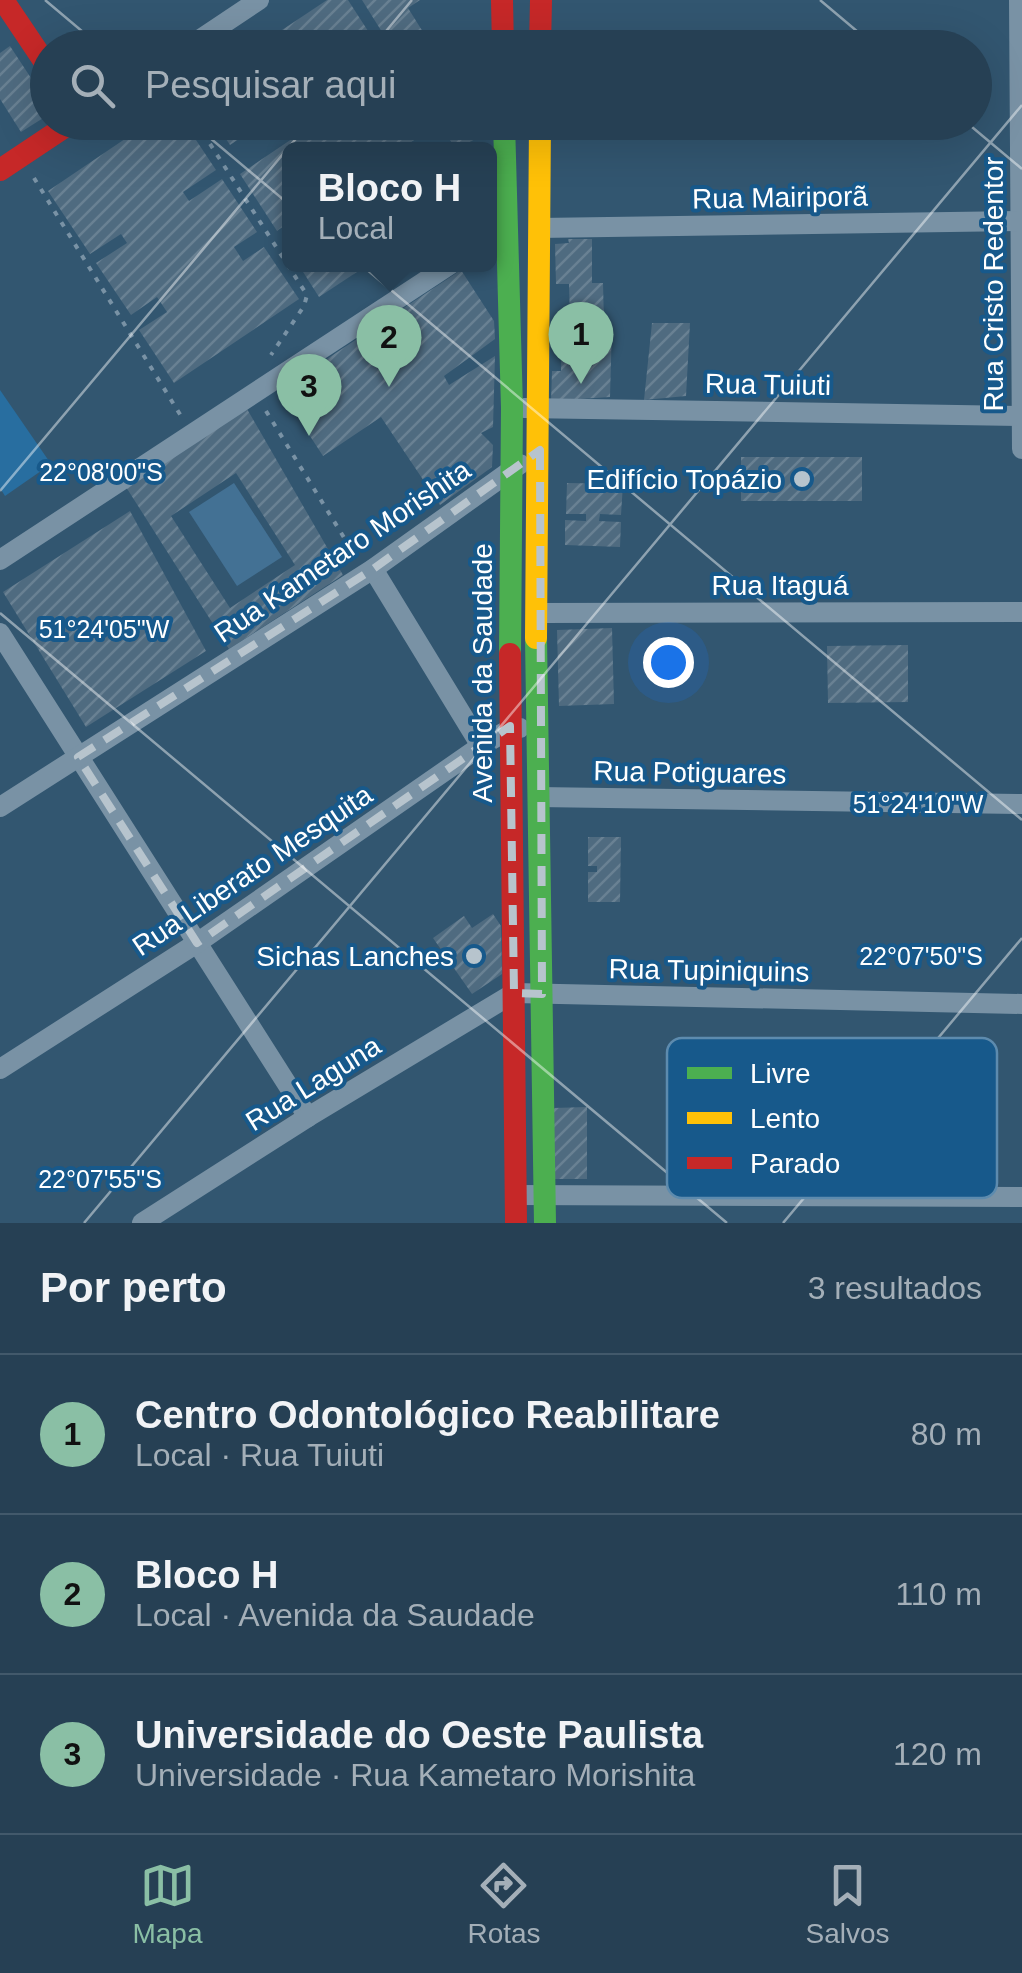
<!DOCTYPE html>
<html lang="pt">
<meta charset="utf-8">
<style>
body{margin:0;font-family:Helvetica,sans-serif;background:#324b5e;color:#f1f3f6}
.you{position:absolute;left:668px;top:662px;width:35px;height:35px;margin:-25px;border:8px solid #fff;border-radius:50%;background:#1a73e8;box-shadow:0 0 0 15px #1a73e833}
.badge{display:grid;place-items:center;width:65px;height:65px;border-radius:50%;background:#8abfa5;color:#111;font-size:32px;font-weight:700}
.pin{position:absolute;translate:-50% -82px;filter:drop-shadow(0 2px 5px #0008)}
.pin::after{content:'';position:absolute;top:52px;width:35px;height:30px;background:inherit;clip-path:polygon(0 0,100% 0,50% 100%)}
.popup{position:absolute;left:282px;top:142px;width:215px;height:130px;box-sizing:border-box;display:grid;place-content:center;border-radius:15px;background:#264054;filter:drop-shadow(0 2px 8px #0005);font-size:32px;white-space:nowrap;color:#a4afb8}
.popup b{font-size:38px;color:#f1f3f6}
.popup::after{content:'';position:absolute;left:50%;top:100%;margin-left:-20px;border:20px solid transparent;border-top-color:#264054}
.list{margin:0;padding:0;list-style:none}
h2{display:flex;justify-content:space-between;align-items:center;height:130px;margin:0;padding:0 40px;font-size:42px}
h2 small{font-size:32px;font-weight:400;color:#a4afb8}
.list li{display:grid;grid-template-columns:65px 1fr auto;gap:30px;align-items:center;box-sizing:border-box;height:160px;padding:0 40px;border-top:2px solid #42596b}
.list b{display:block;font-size:38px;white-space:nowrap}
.list p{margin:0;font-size:32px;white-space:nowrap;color:#a4afb8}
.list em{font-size:32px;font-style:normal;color:#a4afb8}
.icon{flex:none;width:55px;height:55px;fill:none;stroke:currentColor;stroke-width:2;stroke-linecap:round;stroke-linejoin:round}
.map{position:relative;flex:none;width:1022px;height:1223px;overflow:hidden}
.search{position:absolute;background:#264054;box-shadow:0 10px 40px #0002;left:30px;right:30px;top:30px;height:110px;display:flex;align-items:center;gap:25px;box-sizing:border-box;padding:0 35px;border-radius:55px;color:#a4afb8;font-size:38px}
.sheet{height:610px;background:#264054}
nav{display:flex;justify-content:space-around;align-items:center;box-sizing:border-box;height:140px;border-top:2px solid #42596b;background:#264054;font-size:28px;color:#a4afb8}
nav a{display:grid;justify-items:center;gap:5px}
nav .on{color:#8abfa5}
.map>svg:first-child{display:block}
.garden{fill:#286ea0}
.water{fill:#437194}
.building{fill:url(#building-hatch);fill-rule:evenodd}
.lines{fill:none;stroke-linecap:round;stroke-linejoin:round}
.path{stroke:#7992a5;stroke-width:4;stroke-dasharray:5 8;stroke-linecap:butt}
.street{stroke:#7992a5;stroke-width:20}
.fast{stroke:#4caf50;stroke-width:22}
.slow{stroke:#ffc107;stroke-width:22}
.jam{stroke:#c62828;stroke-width:22}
.marked{fill:none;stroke:#b7c4cd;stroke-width:8;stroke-dasharray:20 12;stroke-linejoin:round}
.ticks{fill:none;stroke:#fff;stroke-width:2.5;stroke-opacity:0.45}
.poi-dot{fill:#b7c4cd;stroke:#17598b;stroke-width:4}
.labels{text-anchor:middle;stroke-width:8;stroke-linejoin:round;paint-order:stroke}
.street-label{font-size:28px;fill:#fff;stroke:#17598b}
.poi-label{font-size:28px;fill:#fff;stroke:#17598b;text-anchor:end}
.key{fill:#17598b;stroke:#5d8bae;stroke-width:2.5}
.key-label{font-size:28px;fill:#fff}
.ticks-label{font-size:25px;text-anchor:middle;fill:#fff;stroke:#17598b;stroke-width:8;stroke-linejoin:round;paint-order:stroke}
</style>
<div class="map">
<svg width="1022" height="1223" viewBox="0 0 1022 1223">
<defs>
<pattern id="building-hatch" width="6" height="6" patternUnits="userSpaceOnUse" patternTransform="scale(2.5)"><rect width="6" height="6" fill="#4f6b80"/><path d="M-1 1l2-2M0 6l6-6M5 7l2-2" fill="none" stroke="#698193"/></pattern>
</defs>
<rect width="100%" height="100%" fill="#325670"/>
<!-- garden -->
<polygon class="garden" points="0,390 51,464 5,496 0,488"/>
<!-- water -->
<polygon class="water" points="234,483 282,557 237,586 189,512"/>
<!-- building -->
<g class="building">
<polygon points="327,0 348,0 379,48 255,48"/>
<polygon points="362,0 420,0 408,8 433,48 392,48"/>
<polygon points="10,46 48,104 48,115 21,132 0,99 0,53"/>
<polygon points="150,122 184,122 216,170 183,192 189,201 222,179 257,232 234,247 243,261 264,247 299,299 174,383 139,330 167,312 157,297 131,315 96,263 127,243 121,234 90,254 48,191"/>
<polygon points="215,122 264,122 230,145"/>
<polygon points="317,122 420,122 426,132 399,150 289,150 289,222 277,231 240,174"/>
<polygon points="439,122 481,122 487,132 456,150"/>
<polygon points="568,239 592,239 592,283 603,283 604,322 570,322 569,284 556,284 555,244 569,243"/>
<polygon points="298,264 369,264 319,297"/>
<polygon points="461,270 494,321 495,339 444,376 449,385 495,356 493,427 481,433 493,445 492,467 440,505 381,417 323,456 280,390"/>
<polygon points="652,323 690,323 686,396 644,400"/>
<polygon points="562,326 612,326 610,397 551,401 552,371 561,371"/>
<path d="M247,409L343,575L229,649L126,487ZM236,473L295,565L230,608L171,516Z"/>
<rect x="741" y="457" width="121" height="44"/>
<polygon points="567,483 623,484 621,515 600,514 599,521 621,522 620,547 565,545 565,520 586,521 586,514 566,514"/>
<polygon points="130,511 206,651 86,727 3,592"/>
<polygon points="612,628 614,704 559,706 557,630"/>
<polygon points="908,645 908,702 828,703 827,646"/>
<polygon points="588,837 621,837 620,902 588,902 588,872 597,872 597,866 588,866"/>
<polygon points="493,914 501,926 502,974 472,994 433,938 464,916 472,928"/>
<polygon points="587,1107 587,1179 553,1179 553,1108"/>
</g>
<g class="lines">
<!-- path -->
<g class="path">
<polyline points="196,122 307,295 304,306 271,355"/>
<polyline points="34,178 181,416"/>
<polyline points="266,411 356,557"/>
</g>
<!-- street -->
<g class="street">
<polyline points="1019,0 1022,449"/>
<polyline points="187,48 259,0"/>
<polyline points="539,228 1022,221"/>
<polyline points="524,408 1022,416"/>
<polyline points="0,560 451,264"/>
<polyline points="373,569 481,746"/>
<polyline points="539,613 1022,612"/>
<polyline points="0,633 308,1117"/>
<polyline points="538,797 1022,804"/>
<polyline points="0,807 373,569 520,464"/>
<polyline points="0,1069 197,943 481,746 510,729 520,728"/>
<polyline points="515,1195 1022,1197"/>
<polyline points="142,1223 308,1117 514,993 1022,1004"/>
</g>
<!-- fast -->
<g class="fast">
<polyline points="504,122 512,408 510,654"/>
<polyline points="536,638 545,1223"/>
</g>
<!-- slow -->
<polyline class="slow" points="536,638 540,122"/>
<!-- jam -->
<g class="jam">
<polyline points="3,0 48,67"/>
<polyline points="502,0 503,48"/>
<polyline points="540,48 541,0"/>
<polyline points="0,170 72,122"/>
<polyline points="510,654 516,1223"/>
</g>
</g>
<!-- marked area -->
<path class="marked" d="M540,450L542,994L514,993L510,726L197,943L78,757L373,569Z"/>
<!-- ticks -->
<path class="ticks" d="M45,0L102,48M820,0L877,48M372,48L412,0M191,122L1022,820M966,122L1022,169M0,491L310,122M0,613L727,1223M84,1223L1022,105M783,1223L1022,938"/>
<!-- markers -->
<g class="poi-dot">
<circle cx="802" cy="479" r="10"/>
<circle cx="474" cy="956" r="10"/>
</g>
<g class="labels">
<!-- street labels -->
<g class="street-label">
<text transform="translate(780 197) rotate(-1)" y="10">Rua Mairiporã</text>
<text transform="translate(993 284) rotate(-90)" y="10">Rua Cristo Redentor</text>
<text transform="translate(768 384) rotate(1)" y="10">Rua Tuiuti</text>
<text transform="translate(342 551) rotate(-34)" y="10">Rua Kametaro Morishita</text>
<text x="780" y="595">Rua Itaguá</text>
<text transform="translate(482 673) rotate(-90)" y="10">Avenida da Saudade</text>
<text transform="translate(690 772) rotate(1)" y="10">Rua Potiguares</text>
<text transform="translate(252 870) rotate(-34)" y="10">Rua Liberato Mesquita</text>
<text transform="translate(709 970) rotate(1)" y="10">Rua Tupiniquins</text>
<text transform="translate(313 1083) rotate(-32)" y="10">Rua Laguna</text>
</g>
<!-- poi labels -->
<g class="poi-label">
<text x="782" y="489">Edifício Topázio</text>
<text x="454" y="966">Sichas Lanches</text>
</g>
</g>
<!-- legend -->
<rect x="667" y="1038" width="330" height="160" rx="15" class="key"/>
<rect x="687" y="1067" width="45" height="12" fill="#4caf50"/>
<rect x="687" y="1112" width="45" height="12" fill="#ffc107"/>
<rect x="687" y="1157" width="45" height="12" fill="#c62828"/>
<g class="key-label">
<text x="750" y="1083">Livre</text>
<text x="750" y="1128">Lento</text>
<text x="750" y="1173">Parado</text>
</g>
<g class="ticks-label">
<text x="101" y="481">22°08'00"S</text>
<text x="104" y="638">51°24'05"W</text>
<text x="918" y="813">51°24'10"W</text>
<text x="921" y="965">22°07'50"S</text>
<text x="100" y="1188">22°07'55"S</text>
</g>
</svg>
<div class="you"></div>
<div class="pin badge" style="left:581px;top:384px">1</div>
<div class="pin badge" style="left:389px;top:387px">2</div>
<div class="popup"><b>Bloco H</b>Local</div>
<div class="pin badge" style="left:309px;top:436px">3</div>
<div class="search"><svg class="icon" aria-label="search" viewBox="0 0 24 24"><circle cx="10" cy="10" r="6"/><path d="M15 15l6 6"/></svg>Pesquisar aqui</div>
</div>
<section class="sheet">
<h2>Por perto<small>3 resultados</small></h2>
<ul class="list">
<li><span class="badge">1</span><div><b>Centro Odontológico Reabilitare</b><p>Local · Rua Tuiuti</p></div><em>80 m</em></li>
<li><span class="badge">2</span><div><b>Bloco H</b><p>Local · Avenida da Saudade</p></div><em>110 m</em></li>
<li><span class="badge">3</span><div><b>Universidade do Oeste Paulista</b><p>Universidade · Rua Kametaro Morishita</p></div><em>120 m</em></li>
</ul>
</section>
<nav>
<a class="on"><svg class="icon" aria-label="map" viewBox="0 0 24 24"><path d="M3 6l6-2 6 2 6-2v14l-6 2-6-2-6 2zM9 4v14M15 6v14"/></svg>Mapa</a>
<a><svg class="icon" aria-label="directions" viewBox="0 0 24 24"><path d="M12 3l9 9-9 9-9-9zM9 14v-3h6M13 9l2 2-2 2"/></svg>Rotas</a>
<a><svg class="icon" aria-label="saved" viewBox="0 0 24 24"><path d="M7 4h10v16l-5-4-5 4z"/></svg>Salvos</a>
</nav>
